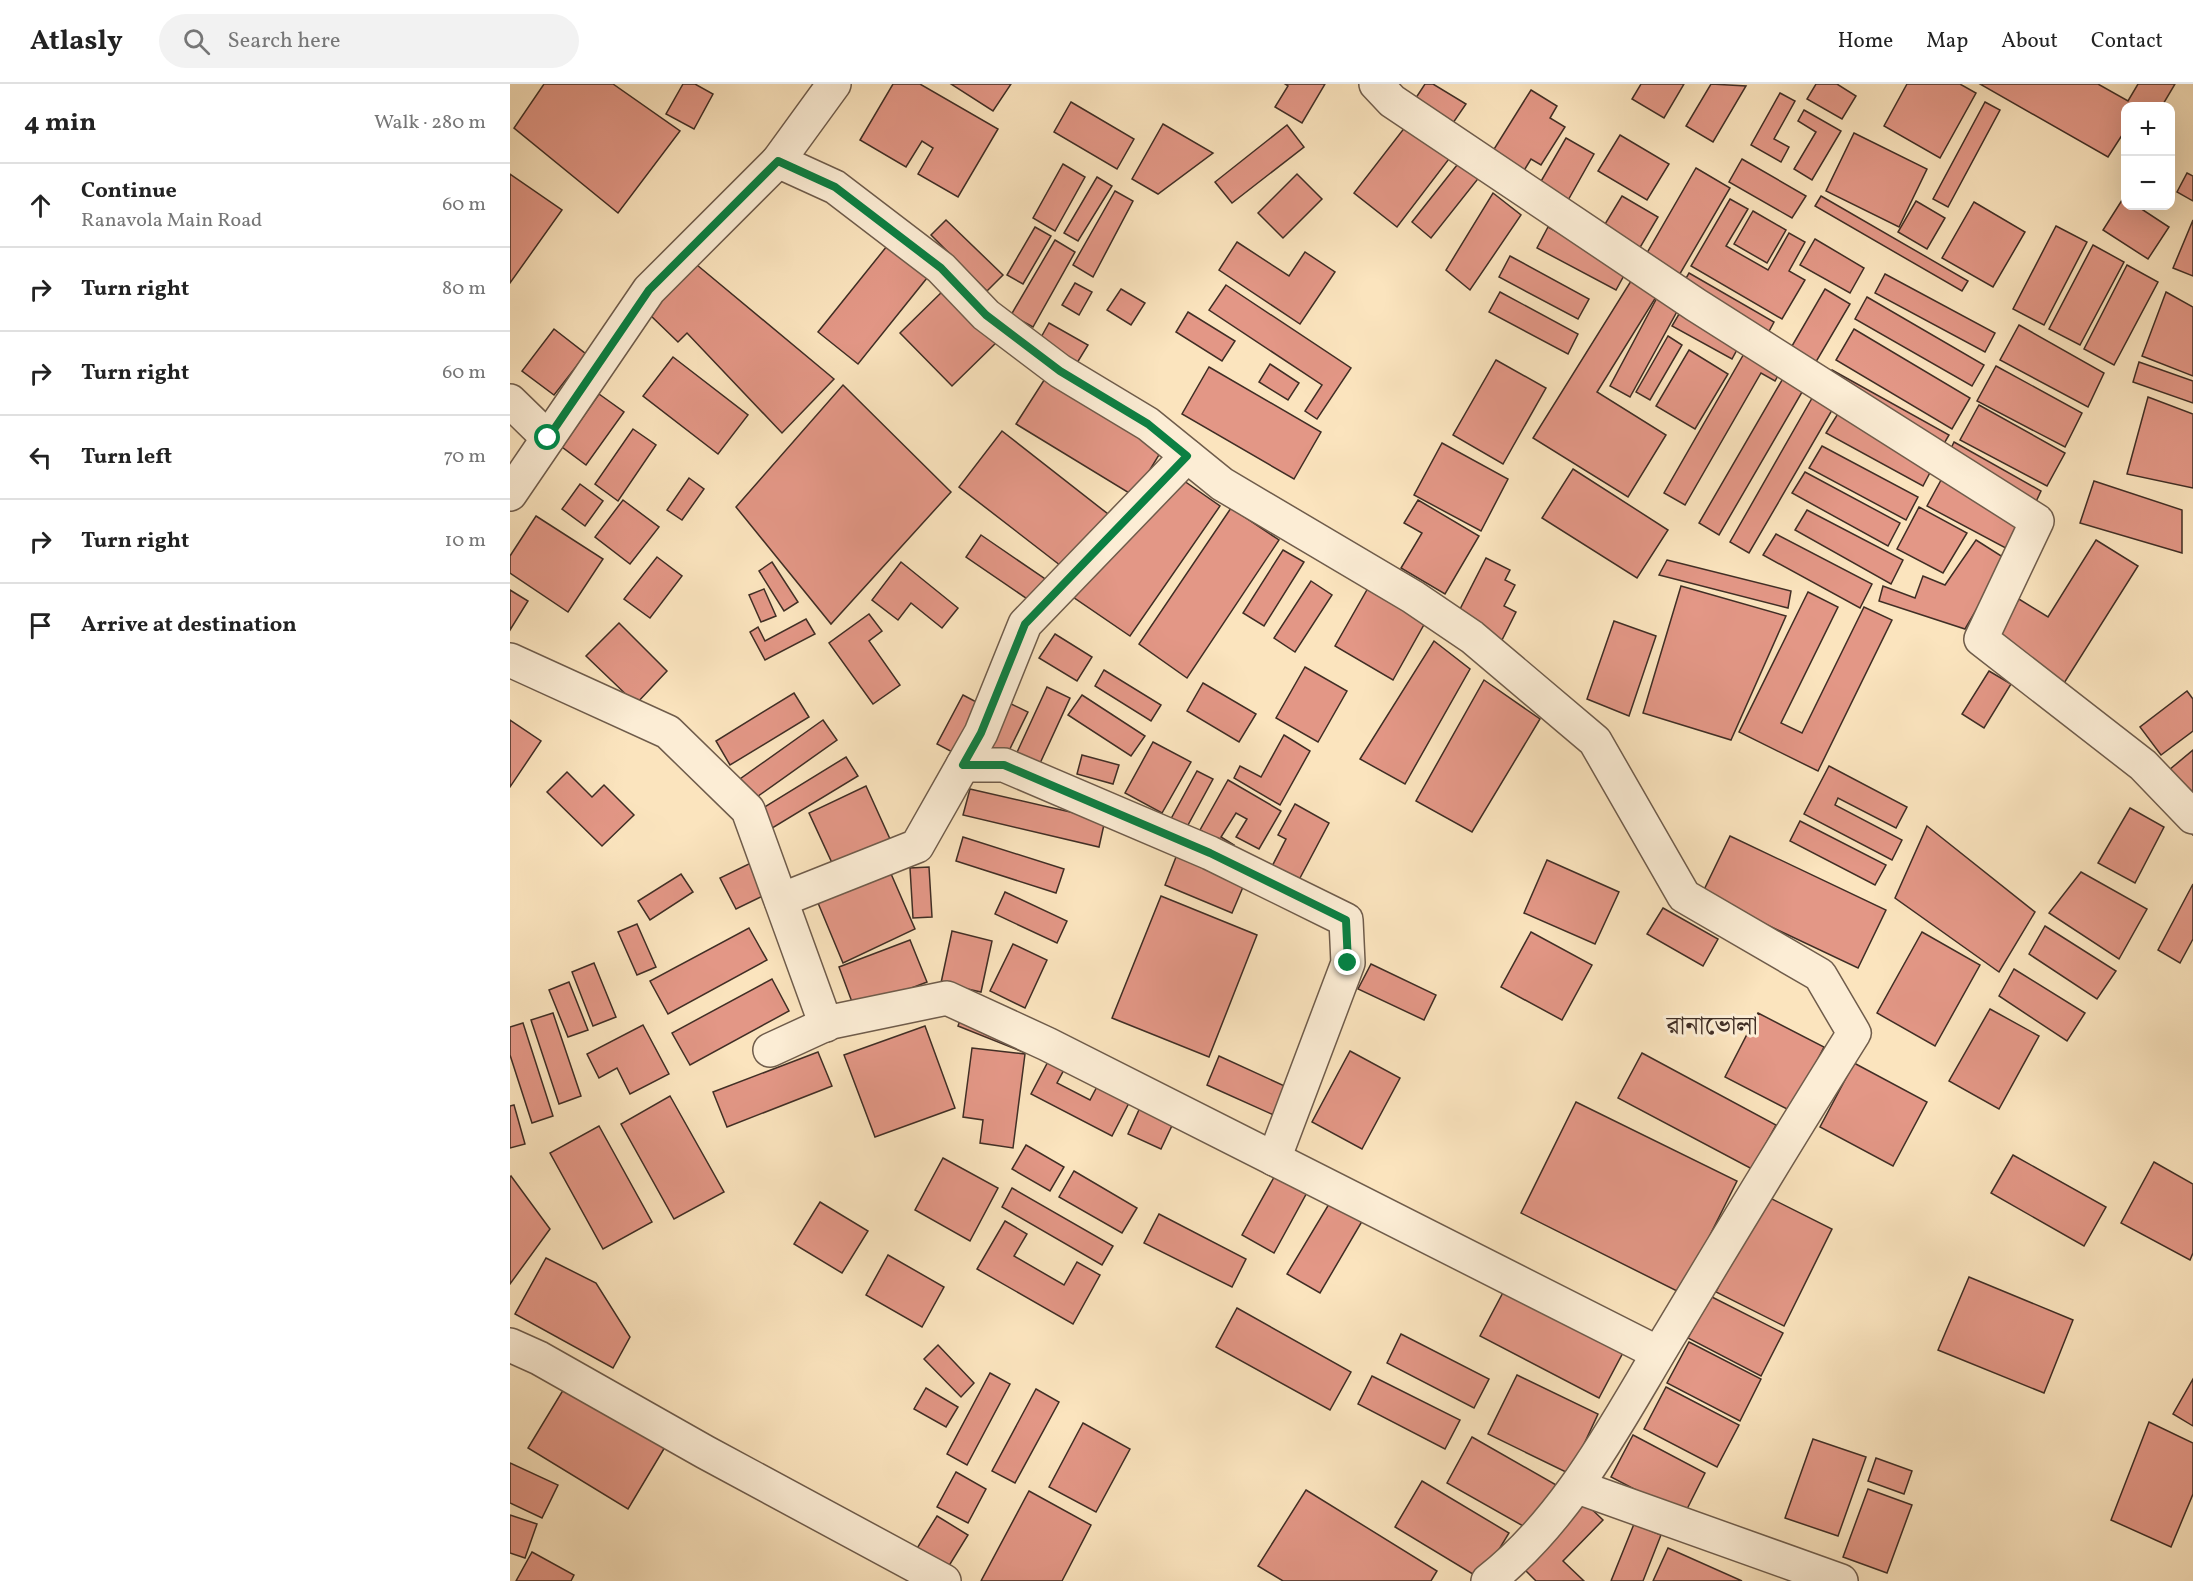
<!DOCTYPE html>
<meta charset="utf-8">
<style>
body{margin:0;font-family:Vollkorn,"Noto Serif Bengali",serif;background:#f2f2f2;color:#222}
.controls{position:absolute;right:18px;top:18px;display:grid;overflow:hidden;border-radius:12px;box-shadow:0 6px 24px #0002}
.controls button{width:54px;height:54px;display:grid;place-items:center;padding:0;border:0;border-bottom:2px solid #e0e0e0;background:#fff;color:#222;font:30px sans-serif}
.stop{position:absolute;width:18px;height:18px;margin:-14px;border:4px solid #0b8043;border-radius:50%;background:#fff}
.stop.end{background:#0b8043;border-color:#fff;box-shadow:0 2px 6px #0008}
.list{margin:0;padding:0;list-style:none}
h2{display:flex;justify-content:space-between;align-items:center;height:78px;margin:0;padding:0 24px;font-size:26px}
h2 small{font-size:20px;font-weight:400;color:#767676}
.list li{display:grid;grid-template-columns:39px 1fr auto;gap:18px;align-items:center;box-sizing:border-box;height:84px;padding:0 24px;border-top:2px solid #e0e0e0}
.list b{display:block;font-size:22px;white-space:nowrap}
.list p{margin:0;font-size:20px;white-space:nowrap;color:#767676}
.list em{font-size:20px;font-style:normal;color:#767676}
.icon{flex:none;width:33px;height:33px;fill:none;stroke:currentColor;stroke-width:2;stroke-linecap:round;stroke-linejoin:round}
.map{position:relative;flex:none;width:1683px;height:1497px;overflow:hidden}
header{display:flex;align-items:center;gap:36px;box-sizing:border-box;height:84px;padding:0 30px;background:#fff;border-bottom:2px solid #e0e0e0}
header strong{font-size:28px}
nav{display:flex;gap:33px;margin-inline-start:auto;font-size:21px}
.search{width:420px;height:54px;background:#f2f2f2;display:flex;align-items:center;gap:15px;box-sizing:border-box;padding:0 21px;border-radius:33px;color:#767676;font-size:22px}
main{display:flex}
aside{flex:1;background:#fff}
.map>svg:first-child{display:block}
.building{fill:#e39786;stroke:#402e25;stroke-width:1.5}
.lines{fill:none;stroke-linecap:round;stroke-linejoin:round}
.minor-casing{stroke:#6f5c4b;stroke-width:36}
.minor{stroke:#fcedd5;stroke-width:33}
.route{stroke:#0b8043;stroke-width:8}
.labels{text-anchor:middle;stroke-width:6;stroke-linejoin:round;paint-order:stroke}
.quarter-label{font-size:26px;fill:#402e25;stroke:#fcedd5}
</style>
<header>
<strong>Atlasly</strong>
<div class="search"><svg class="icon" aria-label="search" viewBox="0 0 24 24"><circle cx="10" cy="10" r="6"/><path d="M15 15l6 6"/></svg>Search here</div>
<nav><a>Home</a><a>Map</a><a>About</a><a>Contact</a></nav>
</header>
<main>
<aside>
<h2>4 min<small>Walk · 280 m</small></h2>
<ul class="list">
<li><svg class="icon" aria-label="ahead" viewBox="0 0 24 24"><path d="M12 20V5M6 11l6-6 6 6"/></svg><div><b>Continue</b><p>Ranavola Main Road</p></div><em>60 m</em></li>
<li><svg class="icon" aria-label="right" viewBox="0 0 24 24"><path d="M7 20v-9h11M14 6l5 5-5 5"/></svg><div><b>Turn right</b></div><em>80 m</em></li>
<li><svg class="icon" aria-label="right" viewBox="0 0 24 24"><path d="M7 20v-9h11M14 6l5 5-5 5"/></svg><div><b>Turn right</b></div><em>60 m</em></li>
<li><svg class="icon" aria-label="left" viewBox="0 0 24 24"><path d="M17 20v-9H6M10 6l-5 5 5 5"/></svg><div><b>Turn left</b></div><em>70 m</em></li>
<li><svg class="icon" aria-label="right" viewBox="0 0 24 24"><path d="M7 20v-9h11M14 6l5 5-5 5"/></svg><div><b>Turn right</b></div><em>10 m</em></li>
<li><svg class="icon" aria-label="arrive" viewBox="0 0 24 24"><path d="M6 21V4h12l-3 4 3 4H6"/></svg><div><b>Arrive at destination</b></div></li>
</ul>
</aside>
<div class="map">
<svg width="1683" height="1497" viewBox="0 0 1683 1497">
<rect width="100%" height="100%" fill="#fbe4be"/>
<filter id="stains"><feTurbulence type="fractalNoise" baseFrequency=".00333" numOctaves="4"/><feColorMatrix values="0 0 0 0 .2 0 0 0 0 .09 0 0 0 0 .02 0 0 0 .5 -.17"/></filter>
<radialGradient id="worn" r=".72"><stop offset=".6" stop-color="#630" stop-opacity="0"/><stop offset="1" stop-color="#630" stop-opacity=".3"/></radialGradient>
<!-- building -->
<g class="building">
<polygon points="34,0 103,0 170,47 108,129 4,44"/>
<polygon points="173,0 185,0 203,10 184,45 156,30"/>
<polygon points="383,0 410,0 488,45 448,113 408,90 423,64 412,57 396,83 350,56"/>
<polygon points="441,0 501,0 483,27"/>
<polygon points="775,0 815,0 792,39 765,23 778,2"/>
<polygon points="915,0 923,0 956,20 943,39 896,29"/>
<polygon points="1131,0 1174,0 1154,34 1122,15"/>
<polygon points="1201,0 1236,2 1203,58 1176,42"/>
<polygon points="1306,0 1327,0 1346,12 1332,35 1297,15"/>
<polygon points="1397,0 1450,0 1466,9 1430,74 1374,42"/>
<polygon points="1470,0 1588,0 1618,17 1628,0 1665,0 1652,22 1616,22 1616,45 1598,73"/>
<polygon points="1021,6 1047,22 1040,34 1055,43 1031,81 1021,75 1007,98 976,78"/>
<polygon points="1270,9 1285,17 1264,55 1279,63 1271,78 1241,61"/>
<polygon points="561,18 624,55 607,85 544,48"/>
<polygon points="1475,18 1490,26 1438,123 1423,115"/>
<polygon points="1294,26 1331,47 1302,96 1284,85 1306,48 1288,37"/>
<polygon points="899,38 942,71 887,143 844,109"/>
<polygon points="653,40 703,69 648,110 622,95"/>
<polygon points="777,41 794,63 722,119 705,98"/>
<polygon points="1344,49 1417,85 1389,143 1316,107"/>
<polygon points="1110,51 1159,80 1137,116 1088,87"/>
<polygon points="1056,54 1084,70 1048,134 1019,118"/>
<polygon points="1232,75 1296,112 1282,134 1219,98"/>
<polygon points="951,76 971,91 921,154 902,138"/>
<polygon points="553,80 575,93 545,147 523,134"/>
<polygon points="1186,84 1220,104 1164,200 1130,181"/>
<polygon points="1677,89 1683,92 1683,117 1667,108"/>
<polygon points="0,90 52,126 0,199"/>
<polygon points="787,90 812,115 773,154 748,129"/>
<polygon points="587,93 602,102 568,157 554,149"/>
<polygon points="605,107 623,117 583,193 563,181"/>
<polygon points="983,109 1011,131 960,206 936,186"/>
<polygon points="1112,112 1148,133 1125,172 1089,150"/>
<polygon points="1311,112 1458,197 1452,207 1305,122"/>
<polygon points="1614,113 1616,122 1627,122 1659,143 1638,175 1593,146"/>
<polygon points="1220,115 1238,125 1216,162 1258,186 1279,149 1295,158 1279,187 1295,196 1272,235 1181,182"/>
<polygon points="1406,117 1435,134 1417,165 1388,148"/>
<polygon points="1464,118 1515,148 1483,203 1432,174"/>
<polygon points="1243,127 1276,146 1257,179 1224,160"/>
<polygon points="436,136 493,191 477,207 421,151"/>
<polygon points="1683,136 1683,192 1663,184"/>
<polygon points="1546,142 1577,158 1534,241 1503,225"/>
<polygon points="525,143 541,152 513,200 497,191"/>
<polygon points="1038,143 1117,186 1106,206 1027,164"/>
<polygon points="1305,155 1354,184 1340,209 1290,181"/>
<polygon points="545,156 565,168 523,243 501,231"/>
<polygon points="381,157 421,189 348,280 308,248"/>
<polygon points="727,158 779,192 795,168 825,188 790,240 709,186"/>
<polygon points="1583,161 1614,178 1570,261 1539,245"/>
<polygon points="1000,172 1079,215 1068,235 989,193"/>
<polygon points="187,181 324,295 272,349 177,249 168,258 139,230"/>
<polygon points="1617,181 1648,198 1604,281 1574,265"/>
<polygon points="1179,189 1264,238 1251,262 1165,213"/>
<polygon points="1375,190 1485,249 1475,268 1365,209"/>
<polygon points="1121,197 1146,213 1087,308 1156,351 1118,413 1023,354"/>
<polygon points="565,199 582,208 569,231 552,221"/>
<polygon points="439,201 492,253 442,302 390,249"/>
<polygon points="716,201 841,284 807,335 795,327 812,301 699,226"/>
<polygon points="611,205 635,219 621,241 597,226"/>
<polygon points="1315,205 1340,220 1300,288 1275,274"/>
<polygon points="990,208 1068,250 1058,270 979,228"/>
<polygon points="1656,208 1683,223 1683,292 1632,272"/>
<polygon points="1149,210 1170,222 1120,313 1100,302"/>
<polygon points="1357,213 1474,281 1462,302 1345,235"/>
<polygon points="678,228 725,257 712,277 666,248"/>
<polygon points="1169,230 1229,262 1222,275 1162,242"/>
<polygon points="539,239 578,261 567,279 529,257"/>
<polygon points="1509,241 1594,289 1578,323 1490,276"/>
<polygon points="44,245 76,270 44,311 12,287"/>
<polygon points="1344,245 1460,314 1442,345 1326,276"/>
<polygon points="1158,252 1172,261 1140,316 1126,308"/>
<polygon points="1239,261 1274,281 1265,297 1251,289 1175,421 1154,409"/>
<polygon points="1179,266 1218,290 1185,345 1146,322"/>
<polygon points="163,273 238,331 208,370 133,312"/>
<polygon points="986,276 1036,304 993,380 943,351"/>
<polygon points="1629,278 1683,297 1683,319 1623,298"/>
<polygon points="760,280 789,299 778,316 749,298"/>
<polygon points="1486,282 1572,329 1555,363 1467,317"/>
<polygon points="699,283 811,348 784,395 672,330"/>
<polygon points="1322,286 1439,351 1428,370 1311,305"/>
<polygon points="538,290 655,361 624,412 506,340"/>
<polygon points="1275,291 1295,303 1209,451 1189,439"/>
<polygon points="333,301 441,408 321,540 226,423"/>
<polygon points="1305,309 1325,321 1239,469 1220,458"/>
<polygon points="89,310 114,328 76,381 52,363"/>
<polygon points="1638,313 1683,330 1683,404 1617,390"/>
<polygon points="1469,321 1555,369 1537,402 1450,356"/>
<polygon points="1329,328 1425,379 1413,402 1316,349"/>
<polygon points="123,345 146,361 108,417 85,400"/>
<polygon points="492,347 598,430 555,485 449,403"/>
<polygon points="1444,358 1531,407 1522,426 1437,373"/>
<polygon points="932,359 998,395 971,447 904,411"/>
<polygon points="1312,362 1408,413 1396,436 1299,384"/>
<polygon points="654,383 710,422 620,552 563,513"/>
<polygon points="1063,385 1158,446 1127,494 1032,434"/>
<polygon points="1436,387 1522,435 1505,469 1417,422"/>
<polygon points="1295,388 1390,439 1378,462 1282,409"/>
<polygon points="179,394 194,405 172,436 157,426"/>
<polygon points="1584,397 1672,426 1672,469 1570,439"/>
<polygon points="70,400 93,417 75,442 52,425"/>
<polygon points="113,416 149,443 120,480 85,453"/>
<polygon points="908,416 969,452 935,510 891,484 912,449 894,439"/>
<polygon points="1409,423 1457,449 1433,489 1387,465"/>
<polygon points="721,424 769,456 677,594 629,560"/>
<polygon points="1297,426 1393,476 1381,500 1285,446"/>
<polygon points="26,432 93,475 58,528 0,489 0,472"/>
<polygon points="1266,450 1362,500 1350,524 1253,471"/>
<polygon points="471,451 544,501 529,523 456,473"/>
<polygon points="1466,456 1496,475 1455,545 1369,517 1373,502 1405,514 1413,492 1435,501"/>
<polygon points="1586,456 1628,482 1551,604 1480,560 1509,515 1538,533"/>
<polygon points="773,466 794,478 754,542 733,529"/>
<polygon points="147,473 172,492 140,534 114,515"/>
<polygon points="976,474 1000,486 995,496 1005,501 994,522 1006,528 991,558 945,535"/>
<polygon points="1157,476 1281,507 1278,524 1149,491"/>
<polygon points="262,478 288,518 274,527 249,487"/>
<polygon points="391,478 448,524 432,544 401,519 388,536 362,516"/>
<polygon points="801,497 822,511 785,568 764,554"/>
<polygon points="1171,502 1276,532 1221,656 1133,629"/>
<polygon points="858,504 916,537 883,596 825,562"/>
<polygon points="254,505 266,532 251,538 239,511"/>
<polygon points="0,506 18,517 0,546"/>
<polygon points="1298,508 1328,523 1271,639 1292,649 1354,523 1382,536 1308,687 1229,648"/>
<polygon points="359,530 372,547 359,557 390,601 363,620 319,559"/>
<polygon points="296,535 305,550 255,576 240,548 248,543 255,557"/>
<polygon points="1104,537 1146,552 1119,632 1077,615"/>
<polygon points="109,539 157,587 126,620 76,572"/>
<polygon points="545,550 582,573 567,597 529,574"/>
<polygon points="924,557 960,585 895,700 850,675"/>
<polygon points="795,583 837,607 808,658 766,634"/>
<polygon points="594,586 651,621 641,637 585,602"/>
<polygon points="1479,587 1501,600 1474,644 1452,630"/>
<polygon points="974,596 1030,635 962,748 906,717"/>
<polygon points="693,599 746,630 729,658 677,627"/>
<polygon points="537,603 560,614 526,688 503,677"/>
<polygon points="1677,607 1683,615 1683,647 1651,671 1630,643"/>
<polygon points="284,609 299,633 220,681 206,657"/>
<polygon points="453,611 474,622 448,671 427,660"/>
<polygon points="572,611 635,652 621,672 558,631"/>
<polygon points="495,617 518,628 492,681 469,670"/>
<polygon points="0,636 31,657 0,703"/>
<polygon points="313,636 327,656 244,715 230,695"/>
<polygon points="774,651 800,667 770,721 724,694 730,682 751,693"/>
<polygon points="643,658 681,678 652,729 615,709"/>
<polygon points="1683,666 1683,751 1641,701"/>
<polygon points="572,671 609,681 603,700 567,690"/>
<polygon points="336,673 348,692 259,746 248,727"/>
<polygon points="1319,682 1397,723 1386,744 1328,714 1325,721 1392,756 1382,776 1294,730"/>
<polygon points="687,687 703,695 672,752 656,744"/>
<polygon points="57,688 82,713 94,701 124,731 92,762 37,708"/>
<polygon points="718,696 771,727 749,765 726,753 737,735 726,729 711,753 724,761 717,772 700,752 690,746"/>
<polygon points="356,702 380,755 323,781 299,729"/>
<polygon points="460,705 595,736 589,763 453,731"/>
<polygon points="785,720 819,739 781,811 755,796 776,755 768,751"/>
<polygon points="1620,724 1654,743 1625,799 1588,779"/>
<polygon points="1290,737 1376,781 1365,801 1280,757"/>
<polygon points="1417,742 1525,828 1489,888 1385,814"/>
<polygon points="1220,752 1376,826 1348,884 1192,810"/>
<polygon points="453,753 554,785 546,809 446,777"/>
<polygon points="668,768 736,796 722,829 655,801"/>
<polygon points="249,775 265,806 226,825 210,794"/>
<polygon points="375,776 405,845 333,879 303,807"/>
<polygon points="1037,776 1109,808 1085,860 1014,829"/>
<polygon points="419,783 422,833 403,834 400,784"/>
<polygon points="1571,788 1637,825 1609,875 1539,829"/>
<polygon points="171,790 183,808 140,836 128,817"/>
<polygon points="1683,800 1683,855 1670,879 1648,866"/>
<polygon points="495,808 557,837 547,859 485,830"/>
<polygon points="651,812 747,851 699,973 602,934"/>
<polygon points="1153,824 1208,855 1193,882 1137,850"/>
<polygon points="127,840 146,883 127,891 108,848"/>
<polygon points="1535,842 1606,887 1587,915 1519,870"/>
<polygon points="239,844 257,876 158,930 140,897"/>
<polygon points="442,847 482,857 471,908 431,899"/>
<polygon points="1021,848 1082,881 1052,936 991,903"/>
<polygon points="1412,848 1470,881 1425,962 1367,929"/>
<polygon points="400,856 417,898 345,926 329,883"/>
<polygon points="503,860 537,876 515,924 480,907"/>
<polygon points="84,879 106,933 83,942 62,888"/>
<polygon points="861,880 926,911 914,936 848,905"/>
<polygon points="1504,885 1575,929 1557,957 1489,912"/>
<polygon points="262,895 279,927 180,981 162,949"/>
<polygon points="59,898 78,946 58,953 39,906"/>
<polygon points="1480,925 1529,952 1489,1025 1439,997"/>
<polygon points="453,928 519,955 513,968 448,942"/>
<polygon points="43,929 71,1012 49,1020 21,936"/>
<polygon points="1248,929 1314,963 1281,1027 1215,993"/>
<polygon points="13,939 43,1032 22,1039 0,971 0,943"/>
<polygon points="133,941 159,990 120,1010 107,984 89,994 77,970"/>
<polygon points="415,942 445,1024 365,1053 334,971"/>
<polygon points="462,964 515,970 503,1064 470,1059 473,1036 453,1033"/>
<polygon points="840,967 890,994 852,1065 802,1038"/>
<polygon points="308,968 322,1002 217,1043 203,1008"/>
<polygon points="1132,969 1266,1041 1242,1085 1108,1014"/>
<polygon points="541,972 557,980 547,999 580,1016 590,997 622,1013 602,1052 521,1010"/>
<polygon points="709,972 779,1004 766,1032 697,1001"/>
<polygon points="1344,979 1417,1018 1383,1082 1310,1043"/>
<polygon points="160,1012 214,1108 164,1135 111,1040"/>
<polygon points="633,1017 666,1033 651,1065 618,1050"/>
<polygon points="1066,1018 1227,1097 1171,1209 1011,1129"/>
<polygon points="4,1021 15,1060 0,1064 0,1022"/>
<polygon points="89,1042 142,1138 93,1165 40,1069"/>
<polygon points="516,1061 554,1083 540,1107 502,1085"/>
<polygon points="1503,1071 1596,1123 1574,1162 1481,1109"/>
<polygon points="433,1074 488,1104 460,1157 405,1126"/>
<polygon points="1644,1078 1683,1100 1683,1169 1680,1176 1611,1139"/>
<polygon points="768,1086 800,1103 764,1169 732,1151"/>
<polygon points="564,1087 627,1124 612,1149 549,1113"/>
<polygon points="1,1092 40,1145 0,1200 0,1093"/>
<polygon points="502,1104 603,1162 592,1181 492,1123"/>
<polygon points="1254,1111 1322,1145 1274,1242 1206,1208"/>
<polygon points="822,1115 854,1134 810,1209 777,1190"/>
<polygon points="310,1118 358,1147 332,1189 284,1160"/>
<polygon points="649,1130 736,1175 722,1203 634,1159"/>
<polygon points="495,1137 517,1150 504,1172 554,1201 567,1178 590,1191 563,1240 467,1185"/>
<polygon points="378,1171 434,1203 412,1243 356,1211"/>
<polygon points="36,1174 86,1199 120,1253 103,1284 5,1230"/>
<polygon points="1459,1193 1563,1236 1534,1309 1428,1266"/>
<polygon points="997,1201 1116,1263 1089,1314 970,1252"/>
<polygon points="1200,1212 1273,1249 1251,1292 1178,1254"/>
<polygon points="727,1224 841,1288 820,1326 706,1263"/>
<polygon points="891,1250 979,1295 964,1324 877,1279"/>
<polygon points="1179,1258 1251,1295 1230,1337 1157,1299"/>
<polygon points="428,1261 464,1299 451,1313 414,1275"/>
<polygon points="480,1289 500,1300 457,1381 437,1370"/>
<polygon points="1007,1291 1088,1330 1060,1390 978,1350"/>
<polygon points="862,1292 950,1336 935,1365 848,1320"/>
<polygon points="1683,1295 1683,1342 1663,1330"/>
<polygon points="58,1298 158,1358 118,1425 18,1364"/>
<polygon points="1156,1303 1229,1341 1207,1383 1134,1345"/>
<polygon points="416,1304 448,1323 436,1343 404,1325"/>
<polygon points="526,1305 549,1318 505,1399 482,1387"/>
<polygon points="1639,1338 1683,1359 1683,1410 1661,1463 1601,1436"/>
<polygon points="573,1339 620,1365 586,1428 539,1403"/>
<polygon points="1123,1351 1195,1389 1174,1431 1101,1393"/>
<polygon points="962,1353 1048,1402 1022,1447 937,1399"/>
<polygon points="1303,1355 1356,1373 1328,1452 1275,1434"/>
<polygon points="1366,1374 1402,1387 1394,1410 1358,1397"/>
<polygon points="0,1379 48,1401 32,1434 0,1419"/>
<polygon points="446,1388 476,1405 458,1439 427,1423"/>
<polygon points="912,1397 999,1449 971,1495 885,1443"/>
<polygon points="1358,1405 1402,1421 1377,1489 1333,1473"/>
<polygon points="796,1406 927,1487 921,1497 773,1497 748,1482"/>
<polygon points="519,1407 581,1441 552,1497 471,1497"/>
<polygon points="1072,1416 1093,1436 1053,1477 1074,1497 1026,1497 1011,1482"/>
<polygon points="0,1431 27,1440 15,1474 0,1469"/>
<polygon points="427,1432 458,1451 437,1485 406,1466"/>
<polygon points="1124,1440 1151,1451 1133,1497 1101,1497"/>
<polygon points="1158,1464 1232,1497 1143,1497"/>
<polygon points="22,1468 64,1491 61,1497 6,1497"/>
</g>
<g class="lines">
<!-- minor casing -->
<g class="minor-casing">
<g id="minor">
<polyline points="866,0 882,17 1186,221 1527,437 1471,555 1633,681 1683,733"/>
<path d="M268,77L325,103L431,184L476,231L550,287L638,340L712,400L903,513L962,553L1085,657L1174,812L1310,891L1344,949C1282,1048 1222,1147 1162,1247C1108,1335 1061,1432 978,1497"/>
<polyline points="0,317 38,354"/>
<polyline points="0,410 139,206 268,77 324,0"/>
<polyline points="0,576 158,648 238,726 316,941"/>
<polyline points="453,681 494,681 700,769 836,836 838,879 764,1075"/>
<polyline points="271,816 407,762 471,649 515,540 677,372"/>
<polyline points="260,966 321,938 437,914 537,960 1148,1269"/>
<polyline points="0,1261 29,1274 195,1368 434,1497"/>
<polyline points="1068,1403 1331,1497"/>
</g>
</g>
<!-- minor -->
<use href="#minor" class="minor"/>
</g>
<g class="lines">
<!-- route -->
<polyline class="route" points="38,354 139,206 268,77 325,103 431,184 476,231 550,287 638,340 677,372 515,540 471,649 453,681 494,681 700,769 836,836 838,879"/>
</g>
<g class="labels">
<!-- quarter labels -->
<g class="quarter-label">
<text x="1202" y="950">রানাভোলা</text>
</g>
</g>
<rect width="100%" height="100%" filter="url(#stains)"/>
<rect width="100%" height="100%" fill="url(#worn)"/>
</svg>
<div class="controls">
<button>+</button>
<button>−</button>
</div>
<div class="stop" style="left:38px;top:354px"></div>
<div class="stop end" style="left:838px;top:879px"></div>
</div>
</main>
